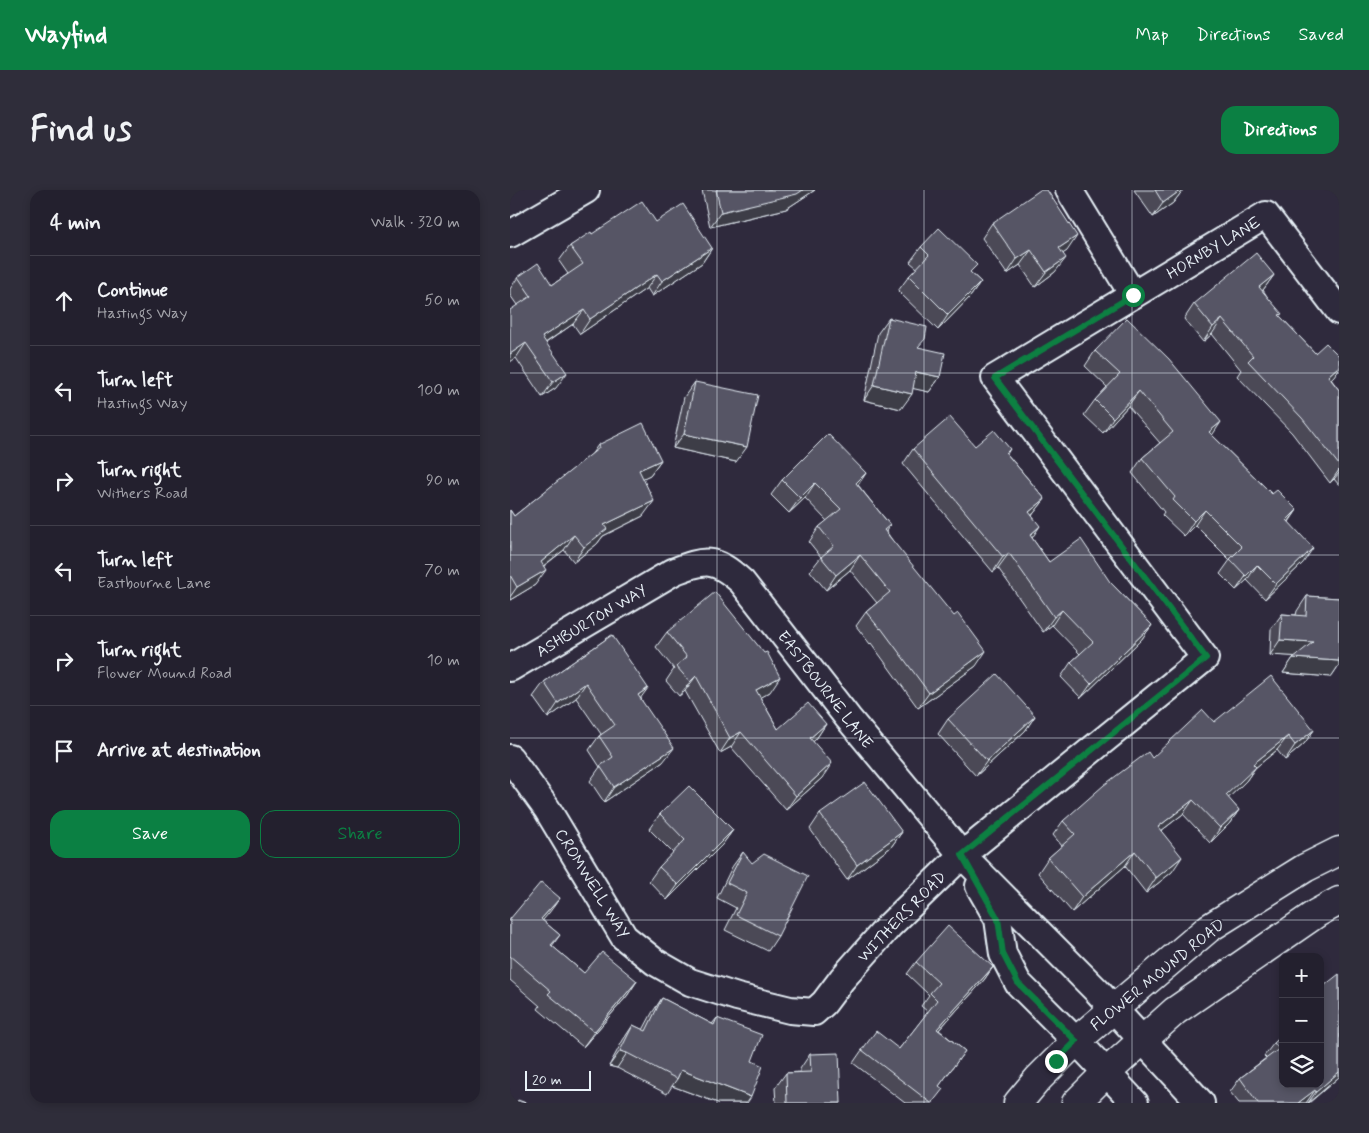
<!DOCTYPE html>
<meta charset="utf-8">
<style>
body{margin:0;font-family:Mynerve,sans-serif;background:#2f2d3a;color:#f1f3f6}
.controls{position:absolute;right:15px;bottom:15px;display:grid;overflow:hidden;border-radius:10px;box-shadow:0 2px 8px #0003}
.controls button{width:45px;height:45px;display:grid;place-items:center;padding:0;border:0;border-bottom:1px solid #403e4a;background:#23202e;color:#f1f3f6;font:25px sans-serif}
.scale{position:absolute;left:15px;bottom:12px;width:66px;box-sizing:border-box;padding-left:5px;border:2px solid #e8f1f8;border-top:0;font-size:14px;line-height:18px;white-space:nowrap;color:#e8f1f8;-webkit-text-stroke:4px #2f2a3d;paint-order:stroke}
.stop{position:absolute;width:15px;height:15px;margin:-11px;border:4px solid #0b8043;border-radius:50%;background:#fff}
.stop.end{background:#0b8043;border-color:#fff;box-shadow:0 1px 5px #0008}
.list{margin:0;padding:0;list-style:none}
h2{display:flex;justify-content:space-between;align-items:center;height:65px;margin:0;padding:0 20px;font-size:21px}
h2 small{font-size:16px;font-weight:400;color:#a3a3aa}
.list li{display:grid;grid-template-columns:32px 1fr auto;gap:15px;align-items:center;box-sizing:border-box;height:90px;padding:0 20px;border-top:1px solid #403e4a}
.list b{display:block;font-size:19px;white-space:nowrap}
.list p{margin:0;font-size:16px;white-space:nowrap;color:#a3a3aa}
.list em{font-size:16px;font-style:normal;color:#a3a3aa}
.actions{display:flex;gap:10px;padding:15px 20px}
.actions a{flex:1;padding:11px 0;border:1px solid #0b8043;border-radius:15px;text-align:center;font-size:18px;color:#0b8043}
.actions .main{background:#0b8043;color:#fff}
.icon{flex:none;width:28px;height:28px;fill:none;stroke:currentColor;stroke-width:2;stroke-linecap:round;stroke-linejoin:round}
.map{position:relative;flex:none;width:829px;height:913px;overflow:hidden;border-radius:15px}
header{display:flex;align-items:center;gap:30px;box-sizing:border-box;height:70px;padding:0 25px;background:#0b8043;color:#fff}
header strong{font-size:24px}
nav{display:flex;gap:28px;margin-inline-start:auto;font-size:18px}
.intro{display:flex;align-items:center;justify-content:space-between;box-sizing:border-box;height:120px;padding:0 30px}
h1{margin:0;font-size:35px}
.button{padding:12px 22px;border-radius:15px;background:#0b8043;color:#fff;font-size:18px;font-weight:700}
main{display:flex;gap:30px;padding:0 30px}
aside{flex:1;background:#23202e;border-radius:15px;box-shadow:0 2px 8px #0003}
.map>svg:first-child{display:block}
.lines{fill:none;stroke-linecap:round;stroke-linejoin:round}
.street-casing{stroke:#e8f1f8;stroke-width:30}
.secondary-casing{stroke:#e8f1f8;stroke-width:31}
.street{stroke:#2f2a3d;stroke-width:26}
.secondary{stroke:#2f2a3d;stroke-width:28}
.wall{fill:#4b4957;stroke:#e8f1f8}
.shaded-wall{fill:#3d3c47;stroke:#e8f1f8}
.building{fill:#575565;stroke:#e8f1f8}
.route{stroke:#0b8043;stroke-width:6}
.grid{fill:none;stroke:#e8f1f8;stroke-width:1;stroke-opacity:0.55}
.labels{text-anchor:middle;stroke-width:4;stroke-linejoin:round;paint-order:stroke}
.street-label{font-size:16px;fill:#e8f1f8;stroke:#2f2a3d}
</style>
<header>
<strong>Wayfind</strong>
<nav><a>Map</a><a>Directions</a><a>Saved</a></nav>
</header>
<div class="intro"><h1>Find us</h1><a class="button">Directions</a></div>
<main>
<aside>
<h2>4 min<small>Walk · 320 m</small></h2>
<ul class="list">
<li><svg class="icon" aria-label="ahead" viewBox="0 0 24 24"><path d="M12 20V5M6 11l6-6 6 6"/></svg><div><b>Continue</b><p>Hastings Way</p></div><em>50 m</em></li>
<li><svg class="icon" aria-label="left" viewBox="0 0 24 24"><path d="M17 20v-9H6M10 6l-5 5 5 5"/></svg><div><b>Turn left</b><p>Hastings Way</p></div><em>100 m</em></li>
<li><svg class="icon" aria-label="right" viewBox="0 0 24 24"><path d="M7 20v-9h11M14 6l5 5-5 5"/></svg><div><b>Turn right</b><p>Withers Road</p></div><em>90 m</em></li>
<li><svg class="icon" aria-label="left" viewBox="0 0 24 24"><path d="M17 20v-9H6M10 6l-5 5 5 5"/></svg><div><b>Turn left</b><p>Eastbourne Lane</p></div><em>70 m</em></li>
<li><svg class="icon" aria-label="right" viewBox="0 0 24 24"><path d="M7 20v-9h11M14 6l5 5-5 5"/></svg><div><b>Turn right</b><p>Flower Mound Road</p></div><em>10 m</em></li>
<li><svg class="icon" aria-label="arrive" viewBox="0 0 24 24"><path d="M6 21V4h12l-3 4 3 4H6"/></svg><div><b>Arrive at destination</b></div></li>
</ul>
<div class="actions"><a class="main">Save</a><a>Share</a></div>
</aside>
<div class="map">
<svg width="829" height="913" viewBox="0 0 829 913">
<rect width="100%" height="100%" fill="#2f2a3d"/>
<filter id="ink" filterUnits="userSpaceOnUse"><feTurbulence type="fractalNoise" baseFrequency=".02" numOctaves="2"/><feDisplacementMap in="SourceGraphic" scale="10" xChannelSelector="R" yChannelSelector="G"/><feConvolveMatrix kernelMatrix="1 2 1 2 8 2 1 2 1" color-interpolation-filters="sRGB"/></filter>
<g filter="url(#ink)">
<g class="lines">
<!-- street casing -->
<g class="street-casing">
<g id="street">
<polyline points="559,0 623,105"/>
<polyline points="0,44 76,0"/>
<path d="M0,478L163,382C195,369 205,367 232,392L338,528L452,665L588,802L691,913"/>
<polyline points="0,568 37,619 114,747 145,772 180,792 227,807 280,820 304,822 314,813 332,789 379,736 452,665 695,468 485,188 756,25 829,121"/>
<polyline points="469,696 488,729 493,764 508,793 578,863 625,913"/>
</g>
</g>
<!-- secondary casing -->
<g class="secondary-casing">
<g id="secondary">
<polyline points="508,913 528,889 566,851 699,738 795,678 829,661"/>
<polyline points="566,913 596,883 665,821 807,723 829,711"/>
</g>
</g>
<!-- street -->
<use href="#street" class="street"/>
<!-- secondary -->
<use href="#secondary" class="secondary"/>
</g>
<!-- wall -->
<g class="wall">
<polygon points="192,0 305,0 276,19 200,37"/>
<polygon points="624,0 673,0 663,13 643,27"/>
<polygon points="146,32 202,58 192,73 142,106 137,98 70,144 63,134 36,153 46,198 32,207 6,168 7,115 0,105 0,99 8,87 42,95 58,84 49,71 60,56 82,44"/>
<polygon points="482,33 557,61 553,63 545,82 525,97 510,75 497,84 472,48"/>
<polygon points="411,57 461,83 471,92 460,107 428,140 388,101 399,86 407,78 400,72"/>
<polygon points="764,85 753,100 770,126 805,163 829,166 829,179 821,189 829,200 829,295 824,289 820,293 782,243 727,186 731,180 702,144 693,152 674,129 684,114"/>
<polygon points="379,128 409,157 430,187 419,202 403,198 391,219 354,210 368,143"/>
<polygon points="585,161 702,245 762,304 787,320 779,332 793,373 755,409 737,390 726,400 710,384 720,370 685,335 674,346 652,325 654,322 622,283 632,268 650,253 618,216 593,243 574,225 585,210 597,197 575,176"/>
<polygon points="185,192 226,272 163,258 174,207"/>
<polygon points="88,255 151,270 140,285 133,288 133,326 93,346 87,354 64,372 54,360 34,376 25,395 0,410 0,320 4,326 81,265"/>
<polygon points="465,256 500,259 497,264 535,309 524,323 522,326 522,348 539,372 600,392 642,435 631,450 571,508 551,487 561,472 570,464 542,435 533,442 488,378 483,382 393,274 403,259"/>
<polygon points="356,283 348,295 380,335 376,341 466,476 408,518 361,453 360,454 346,436 356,422 367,413 340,380 316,400 300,381 311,367 299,352 309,337 317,331 295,308 279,323 261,305 272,290"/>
<polygon points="797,406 829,408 829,475 821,487 773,483 783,468 785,466 760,465 761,439 772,424 786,425 787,421"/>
<polygon points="157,442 260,502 250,507 268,539 316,534 306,549 303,551 312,588 276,620 221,557 210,563 175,501 169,506 156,491 164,479 146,457"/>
<polygon points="102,445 131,508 153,572 94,612 80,591 90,577 79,560 89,546 91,544 66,508 38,528 23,507 34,492"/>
<polygon points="525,526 515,541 466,586 428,544 438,529"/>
<polygon points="704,532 804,540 794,554 775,570 767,560 745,578 736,591 718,608 729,620 719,634 700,653 673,624 651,641 662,682 636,703 615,676 562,722 528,683 538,668 552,656 543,645 553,631 642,568"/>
<polygon points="150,624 223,640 212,655 157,710 139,691 149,677 163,663 139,639"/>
<polygon points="310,624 392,642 381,657 337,690 300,639"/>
<polygon points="233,662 268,746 258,761 215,740 226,718 207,708 222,677"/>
<polygon points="50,708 32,730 50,745 42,756 74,783 127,791 117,806 73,857 28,819 30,816 0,790 0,729"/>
<polygon points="406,772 483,777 474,790 429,840 455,861 429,896 423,913 395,913 343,873 352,860 389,859 418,822 411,816 419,805 397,784"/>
<polygon points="829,784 829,887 799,913 729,913 720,902 730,888 756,868 754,866 764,853 773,845 773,894"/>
<polygon points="152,808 202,834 207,828 242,871 237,913 208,913 162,896 157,904 107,878 99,876 113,850 123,835 133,840 142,823"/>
<polygon points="300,864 331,913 266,913 265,898 276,883 290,882 290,879"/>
</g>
<!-- shaded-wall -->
<g class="shaded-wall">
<polygon points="293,0 305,0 276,19 200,37 211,22"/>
<polygon points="671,0 673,0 663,13 643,27 653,13"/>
<polygon points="567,46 557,61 539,73 549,58"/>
<polygon points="202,58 192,73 142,106 152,91"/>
<polygon points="521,60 510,75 497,84 507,69"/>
<polygon points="556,68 545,82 525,97 536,82"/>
<polygon points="147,84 137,98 70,144 80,129"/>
<polygon points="764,85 753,100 739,112 749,97"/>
<polygon points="471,92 460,107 428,140 438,125"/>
<polygon points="74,120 63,134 22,162 32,147"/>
<polygon points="712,129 702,144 693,152 703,137"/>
<polygon points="16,153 6,168 0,172 0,164"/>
<polygon points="829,176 829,179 824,186 808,201 818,186"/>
<polygon points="406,182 430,187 419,202 396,197"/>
<polygon points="57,183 46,198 32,207 43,192"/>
<polygon points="364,195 402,204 391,219 354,210"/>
<polygon points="629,201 618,216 593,243 603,228"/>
<polygon points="711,232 701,247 699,242"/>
<polygon points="174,244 237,257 226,272 163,258"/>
<polygon points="151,270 140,285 119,295 129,280"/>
<polygon points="829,280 829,283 824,289 820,293"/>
<polygon points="356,283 346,298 346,293"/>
<polygon points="305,293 295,308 279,323 290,308"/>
<polygon points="535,309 524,323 508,337 519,322"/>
<polygon points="144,311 133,326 93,346 87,354 64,372 74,357 94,335"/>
<polygon points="695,320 685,335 674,346 684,331"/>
<polygon points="787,320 776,335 777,330"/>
<polygon points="530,336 520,351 520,345"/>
<polygon points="64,345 54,360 20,386 31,372"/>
<polygon points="803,358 793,373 755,409 766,394"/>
<polygon points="499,363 488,378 483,382 493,367"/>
<polygon points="350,365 340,380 316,400 326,385"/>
<polygon points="747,375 737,390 726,400 736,386"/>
<polygon points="36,380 25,395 0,410 0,407 7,397"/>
<polygon points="552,420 542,435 533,442 544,427"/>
<polygon points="642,435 631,450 571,508 581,494"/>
<polygon points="770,450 803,452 793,467 760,465"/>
<polygon points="476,461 466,476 408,518 419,503"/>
<polygon points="783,468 829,471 829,475 821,487 773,483"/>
<polygon points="186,486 175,501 169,506 180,492"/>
<polygon points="270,487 260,502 236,515 246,500"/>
<polygon points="76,493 66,508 38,528 48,513"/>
<polygon points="138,498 127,513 128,505"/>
<polygon points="525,526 515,541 466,586 477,571"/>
<polygon points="316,534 306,549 290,563 300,548"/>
<polygon points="804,540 794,554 775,570 785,555"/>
<polygon points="231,542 221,557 210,563 220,548"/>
<polygon points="778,546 767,560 745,578 736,591 706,620 716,605 743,574"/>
<polygon points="164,558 153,572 94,612 104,597"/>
<polygon points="322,573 312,588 276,620 286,606"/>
<polygon points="683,610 673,624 638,651 648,637"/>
<polygon points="729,620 719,634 700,653 710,638"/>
<polygon points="223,640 212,655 157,710 168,695"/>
<polygon points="392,642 381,657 337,690 347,675"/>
<polygon points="625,661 615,676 562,722 572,707"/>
<polygon points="672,667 662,682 636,703 646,688"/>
<polygon points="50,708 39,723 21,744 31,729"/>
<polygon points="483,777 474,790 418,852 427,839"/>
<polygon points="127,791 117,806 73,857 84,842"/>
<polygon points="110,861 117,863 107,878 99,876"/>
<polygon points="171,880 241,907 237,913 208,913 162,896 167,889"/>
<polygon points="829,882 829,887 798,913 806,902"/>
<polygon points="805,900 796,913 788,913"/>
</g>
<!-- building -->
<g class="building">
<polygon points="206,0 293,0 287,4 211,22"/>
<polygon points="530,0 537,0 567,46 549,58 556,68 536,82 521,60 507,69 482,33"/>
<polygon points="645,0 671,0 653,13"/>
<polygon points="132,11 146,32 173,14 202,58 152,91 147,84 80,129 74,120 32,147 57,183 43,192 16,153 0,164 0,120 21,106 8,87 28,73 42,95 73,74 60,56 81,42 82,44"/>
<polygon points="429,38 467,75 460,82 471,92 438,125 399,86 419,65 411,57"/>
<polygon points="746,63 764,85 749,97 772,124 769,125 805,163 816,153 829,166 829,176 818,186 829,200 829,275 792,228 738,171 743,166 712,129 703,137 684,114"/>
<polygon points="379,128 417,137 415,149 408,157 435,163 430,187 406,182 402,204 364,195"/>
<polygon points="617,128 659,169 711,232 699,242 762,304 767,300 787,320 777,330 803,358 766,394 747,375 736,386 720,369 732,357 695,320 684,331 663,310 665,307 632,268 663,242 629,201 603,228 585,210 610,184 585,161"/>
<polygon points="185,192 248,205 237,257 174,244"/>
<polygon points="440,227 465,256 484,240 500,259 496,263 535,309 519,322 530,336 520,345 539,372 571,349 600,392 642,435 581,494 561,472 583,452 552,420 544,427 499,363 493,367 403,259"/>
<polygon points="133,233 151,270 129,280 144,311 94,335 97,339 74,357 64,345 31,372 36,380 7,397 0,385 0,320 4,326 89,258 88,255"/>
<polygon points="318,244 356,283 346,293 380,335 374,340 444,426 448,423 476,461 419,503 371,438 370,439 356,422 380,402 350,365 326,385 311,367 324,356 309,337 331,319 305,293 290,308 272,290"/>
<polygon points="205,402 254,463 257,462 270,487 246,500 268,539 298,513 316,534 300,548 322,573 286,606 231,542 220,548 186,486 180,492 166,476 177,467 157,442"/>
<polygon points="797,406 829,408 829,471 783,468 803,452 770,450 772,424 796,426"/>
<polygon points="102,445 138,498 128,505 164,558 104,597 90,576 103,567 89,546 105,535 76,493 48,513 34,492"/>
<polygon points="487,484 525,526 477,571 438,529"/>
<polygon points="761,486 804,540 785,555 778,546 743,574 746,577 716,605 729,620 710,638 683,610 648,637 672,667 646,688 625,661 572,707 538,668 565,644 553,631 594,595 638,562 642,568 693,520 704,532"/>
<polygon points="355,592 392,642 347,675 310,624"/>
<polygon points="179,596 223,640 168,695 149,677 175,650 150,624"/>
<polygon points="233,662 242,673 254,664 298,686 268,746 226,725 237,703 217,693"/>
<polygon points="31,692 50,708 31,729 50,745 41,755 74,783 92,762 127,791 84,842 38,804 41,801 0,766 0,729"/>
<polygon points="438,736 483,777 427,839 455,861 429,896 433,899 422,913 421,913 352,860 366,841 389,859 427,810 420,803 429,793 406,772"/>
<polygon points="829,784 829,882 806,902 805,900 788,913 748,913 730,888 769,859 764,853 773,845 773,894 810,894 810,799"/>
<polygon points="152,808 204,835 207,828 252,845 242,871 253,876 241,907 171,880 167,889 117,863 110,861 123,835 136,841"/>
<polygon points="329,863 331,913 277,913 276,883 301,882 300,864"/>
<polygon points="8,910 16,913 7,913"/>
</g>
</g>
<g class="lines" filter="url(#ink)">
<!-- route -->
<polyline class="route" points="546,871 566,851 508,793 493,764 488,729 452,665 696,468 485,188 623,105"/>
</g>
<!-- grid -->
<path class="grid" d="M207,0V913M414,0V913M622,0V913M0,183H829M0,365H829M0,548H829M0,730H829"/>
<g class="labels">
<!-- street labels -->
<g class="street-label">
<text transform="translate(703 57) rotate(-31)" y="6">HORNBY LANE</text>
<text transform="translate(81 430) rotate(-31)" y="6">ASHBURTON WAY</text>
<text transform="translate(316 499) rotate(52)" y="6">EASTBOURNE LANE</text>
<text transform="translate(83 693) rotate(58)" y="6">CROMWELL WAY</text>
<text transform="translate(391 726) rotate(-46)" y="6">WITHERS ROAD</text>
<text transform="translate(647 784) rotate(-39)" y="6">FLOWER MOUND ROAD</text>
</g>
</g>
</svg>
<div class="controls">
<button>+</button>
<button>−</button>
<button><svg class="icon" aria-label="layers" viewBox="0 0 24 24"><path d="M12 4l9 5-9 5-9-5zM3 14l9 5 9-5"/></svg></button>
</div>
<div class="scale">20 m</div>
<div class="stop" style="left:623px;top:105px"></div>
<div class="stop end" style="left:546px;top:871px"></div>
</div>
</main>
